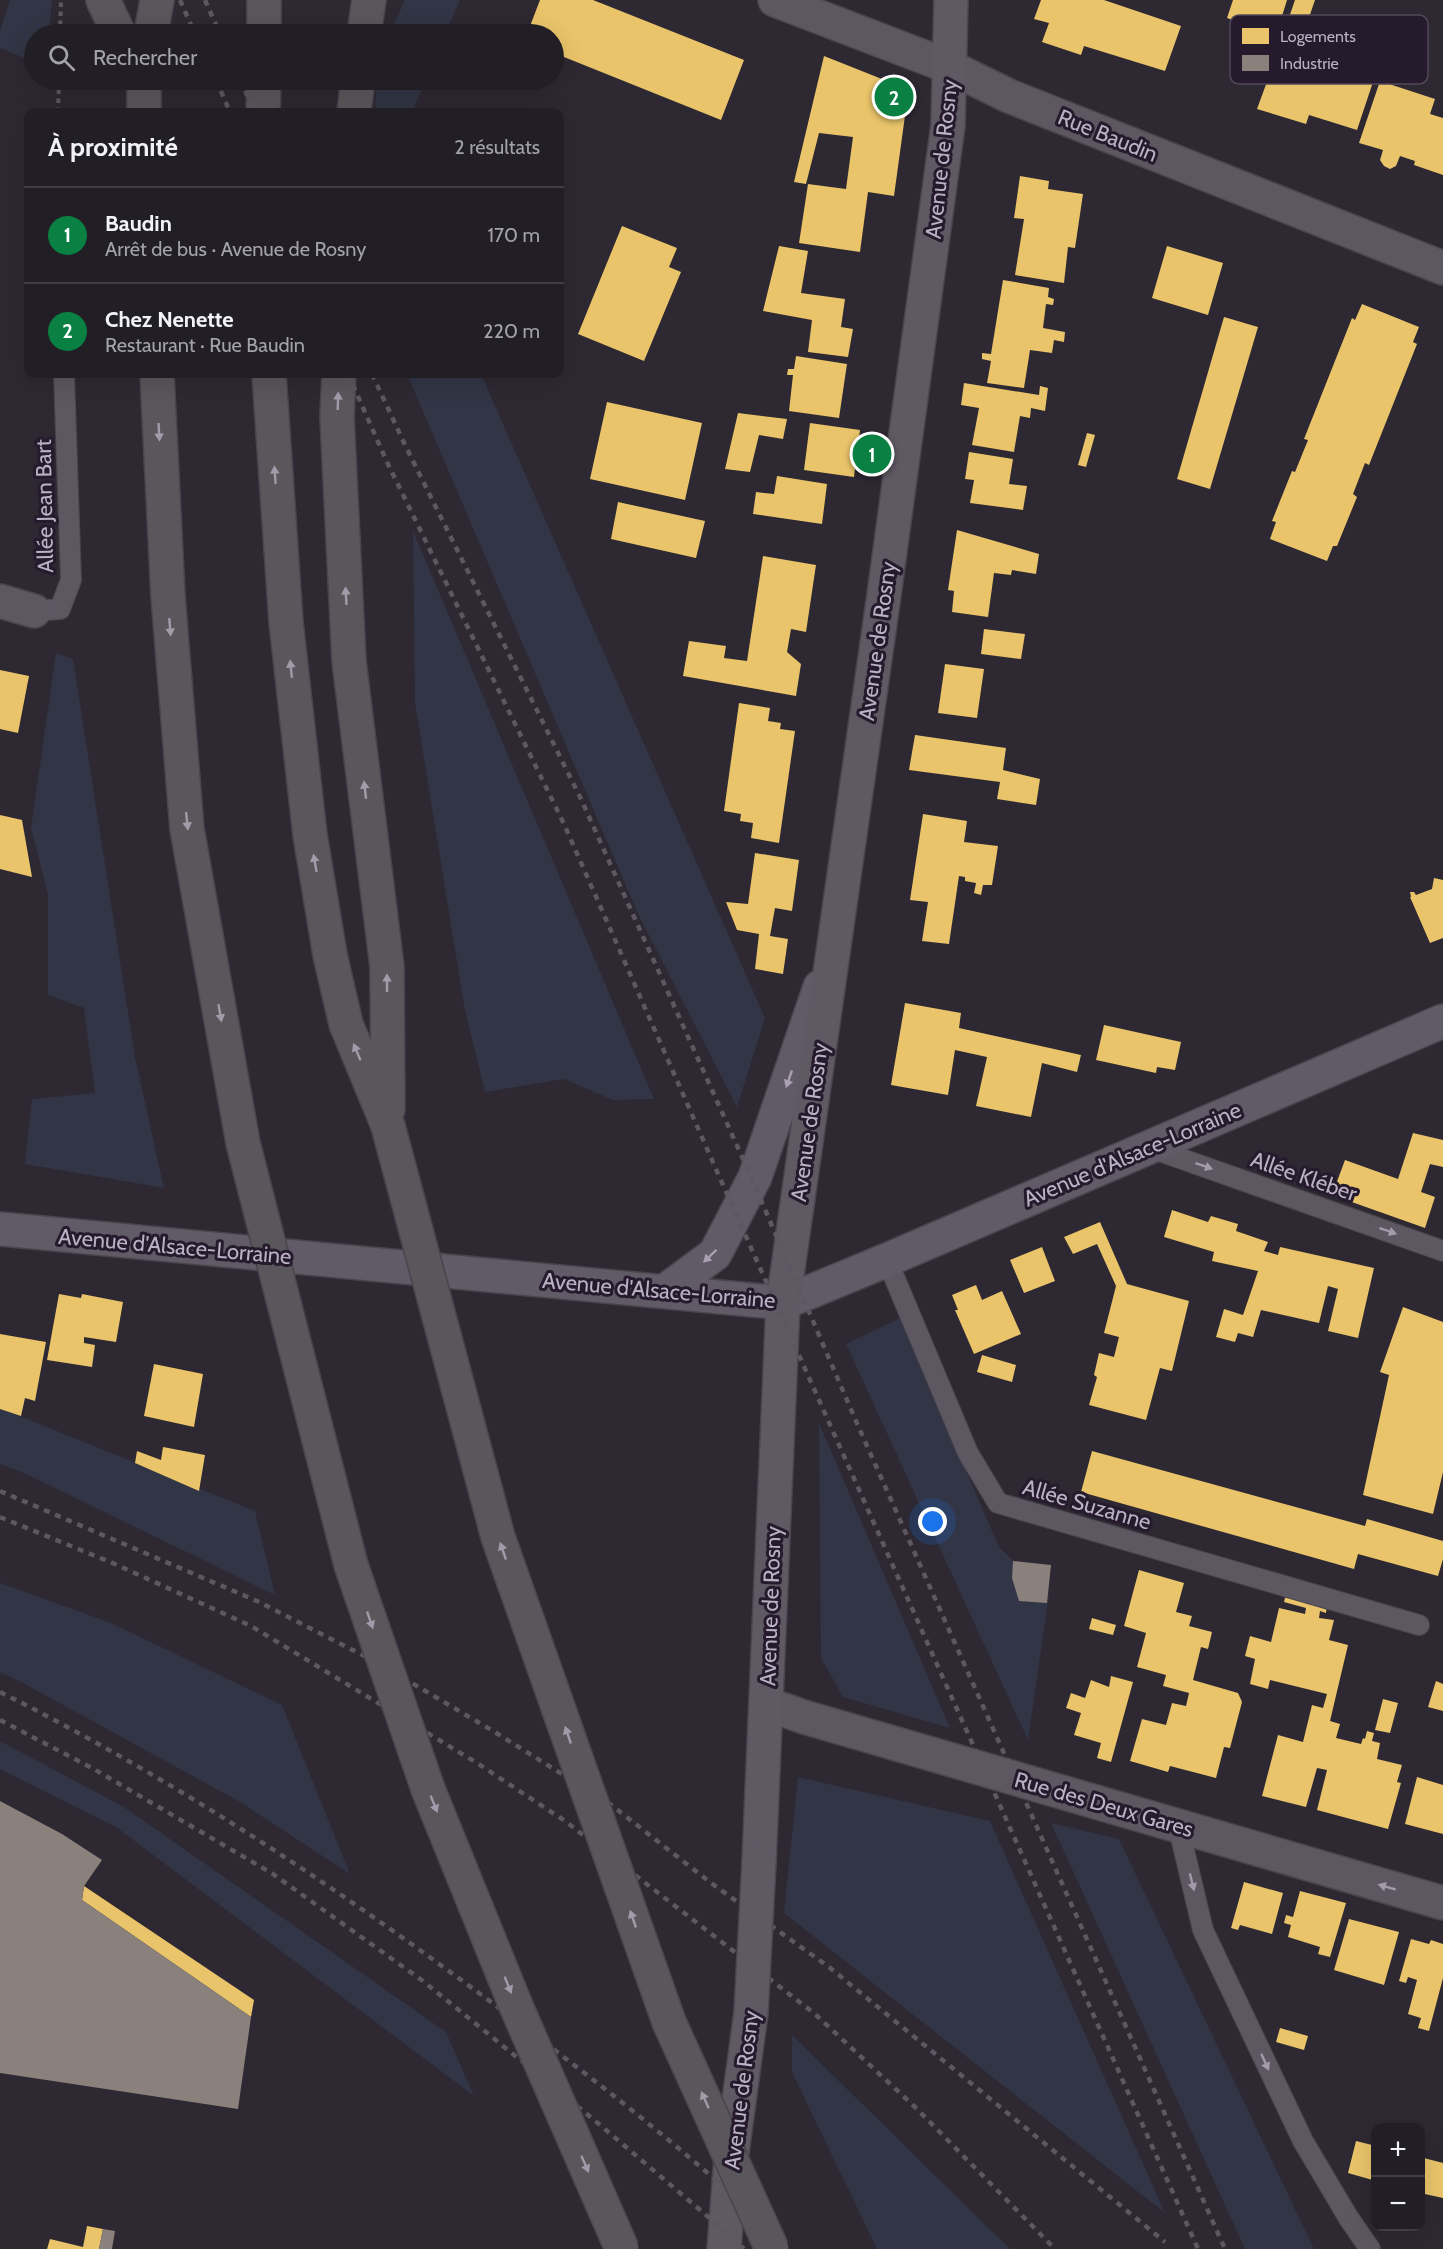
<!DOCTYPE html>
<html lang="fr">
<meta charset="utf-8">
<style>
body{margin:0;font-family:Cabin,sans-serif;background:#2a272e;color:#f1f3f6}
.controls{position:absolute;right:18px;bottom:18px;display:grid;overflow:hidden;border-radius:12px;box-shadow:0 6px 24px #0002}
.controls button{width:54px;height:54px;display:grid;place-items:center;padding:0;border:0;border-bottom:2px solid #3f3c43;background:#221e26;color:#f1f3f6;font:30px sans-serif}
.you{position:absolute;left:933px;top:1522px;width:21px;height:21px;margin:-15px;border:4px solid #fff;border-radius:50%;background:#1a73e8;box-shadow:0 0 0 9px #1a73e833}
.badge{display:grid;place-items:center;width:39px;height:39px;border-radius:50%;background:#0b8043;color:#fff;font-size:20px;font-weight:700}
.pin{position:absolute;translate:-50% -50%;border:3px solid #fff;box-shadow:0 2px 6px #0006}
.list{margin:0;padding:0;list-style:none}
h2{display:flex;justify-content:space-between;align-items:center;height:78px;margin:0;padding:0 24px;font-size:26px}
h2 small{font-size:20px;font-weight:400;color:#a2a2a7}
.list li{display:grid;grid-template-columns:39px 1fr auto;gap:18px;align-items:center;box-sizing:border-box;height:96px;padding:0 24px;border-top:2px solid #3f3c43}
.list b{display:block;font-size:22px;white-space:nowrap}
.list p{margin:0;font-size:20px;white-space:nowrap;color:#a2a2a7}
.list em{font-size:20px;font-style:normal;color:#a2a2a7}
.icon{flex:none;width:33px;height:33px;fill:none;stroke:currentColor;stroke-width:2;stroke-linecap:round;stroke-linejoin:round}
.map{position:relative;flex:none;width:1443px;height:2249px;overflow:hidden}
.search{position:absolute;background:#221e26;box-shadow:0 6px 24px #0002;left:24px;top:24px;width:540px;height:66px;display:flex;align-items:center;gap:15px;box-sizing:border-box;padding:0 21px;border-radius:33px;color:#a2a2a7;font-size:22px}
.panel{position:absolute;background:#221e26;box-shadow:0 6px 24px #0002;left:24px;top:108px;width:540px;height:270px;border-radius:12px}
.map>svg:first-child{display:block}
.green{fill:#313545}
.homes{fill:#e9c46a}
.industry{fill:#8a817c}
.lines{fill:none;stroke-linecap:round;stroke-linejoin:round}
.lane-casing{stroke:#48444b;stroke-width:22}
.street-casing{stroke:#48444b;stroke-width:36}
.secondary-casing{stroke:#48444b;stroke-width:36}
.primary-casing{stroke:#4a454f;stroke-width:36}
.highway-casing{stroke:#49444d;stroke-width:36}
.path{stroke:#5e5862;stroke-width:4;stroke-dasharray:4.5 4.5;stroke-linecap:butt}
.lane{stroke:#5c5761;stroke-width:20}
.street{stroke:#5c5761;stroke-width:33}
.secondary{stroke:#605b66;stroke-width:33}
.primary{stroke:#5e5963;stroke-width:33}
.highway{stroke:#59575b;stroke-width:33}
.rail{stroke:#5d5761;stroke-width:4.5;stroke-dasharray:6 6;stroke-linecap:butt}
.primary-bridge-casing{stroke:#4a454f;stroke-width:36;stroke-linecap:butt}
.highway-bridge-casing{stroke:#49444d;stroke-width:36;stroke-linecap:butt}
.primary-bridge{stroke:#5e5963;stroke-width:33}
.highway-bridge{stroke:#59575b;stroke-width:33}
.oneway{fill:#a39aaa}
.oneway2{fill:#aaa0b1}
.oneway3{fill:#a49aab}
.labels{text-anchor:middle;stroke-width:6;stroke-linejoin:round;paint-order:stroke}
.street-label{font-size:22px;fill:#bcb1c4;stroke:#251b2c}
.key{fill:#251b2c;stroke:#52485a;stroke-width:1.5}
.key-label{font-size:16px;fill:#bcb1c4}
</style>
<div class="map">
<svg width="1443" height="2249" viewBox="0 0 1443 2249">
<rect width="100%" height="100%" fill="#2d2832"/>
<!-- green -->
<g class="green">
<polygon points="10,0 52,0 49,34 34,34 34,62 0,48 0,31"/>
<polygon points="405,0 460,0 445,34 389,34"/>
<polygon points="377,80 426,80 412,112 375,112"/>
<polygon points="407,374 481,374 765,1018 737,1107 638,914"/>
<polygon points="413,531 654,1099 613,1100 564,1079 485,1092 465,1011 415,703"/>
<polygon points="56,653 73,659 135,1057 164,1188 25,1164 32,1099 95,1093 84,1008 48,995 48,895 31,828"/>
<polygon points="900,1318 999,1547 1049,1595 1028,1740 846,1344"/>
<polygon points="0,1408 255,1511 275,1595 26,1474 0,1464"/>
<polygon points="819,1423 950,1728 843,1697 821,1658"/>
<polygon points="0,1583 111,1623 282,1705 350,1874 240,1802 23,1683 0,1672"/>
<polygon points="0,1741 124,1807 446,2032 474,2096 116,1827 0,1769"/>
<polygon points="798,1777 990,1821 1165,2213 784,1913"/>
<polygon points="1051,1823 1119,1839 1314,2249 1245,2249"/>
<polygon points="792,2035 1010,2249 877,2249 792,2072"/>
</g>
<!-- homes -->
<g class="homes">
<polygon points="540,0 593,0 744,60 721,120 554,53 554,34 527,34"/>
<polygon points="1041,0 1104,0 1181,26 1165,71 1084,46 1081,55 1042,42 1049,23 1034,19"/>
<polygon points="1233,0 1287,0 1276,35 1227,18"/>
<polygon points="1295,0 1315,0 1303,35 1285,29"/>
<polygon points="824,56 897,85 907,101 894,196 868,192 860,252 799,243 808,184 846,189 853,137 819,133 806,184 794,182"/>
<polygon points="1276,57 1292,63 1287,79 1290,79 1296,61 1373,82 1357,130 1309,115 1306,124 1257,109"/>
<polygon points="1380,81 1435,99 1430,114 1443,118 1443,175 1414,165 1415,161 1400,156 1396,166 1390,169 1384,166 1380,160 1383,150 1359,143"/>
<polygon points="1020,176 1049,181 1048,189 1083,194 1075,248 1068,247 1064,283 1015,275 1024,219 1014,218"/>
<polygon points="622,226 677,248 669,267 681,272 644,361 578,334"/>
<polygon points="779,246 808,251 801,293 845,299 841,327 853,329 848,357 808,352 812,320 763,311"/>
<polygon points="1167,246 1223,263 1208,315 1152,298"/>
<polygon points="1003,280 1049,288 1048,297 1054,299 1053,305 1046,304 1043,328 1065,332 1064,342 1054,340 1052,353 1030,350 1024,388 987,383 991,361 982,359 982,353 991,354"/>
<polygon points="1362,304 1419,327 1413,342 1417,344 1369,465 1365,463 1353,494 1357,497 1337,546 1333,546 1327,561 1270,539 1276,522 1272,521 1292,471 1295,472 1308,440 1304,439 1352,318 1355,320"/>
<polygon points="1224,317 1258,327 1210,489 1177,479"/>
<polygon points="796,356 847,364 839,418 789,411 793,375 787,375 788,369 794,369"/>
<polygon points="964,383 1039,395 1040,386 1048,388 1045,411 1031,408 1030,418 1020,416 1014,452 972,445 979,408 961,405"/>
<polygon points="607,402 702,423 685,500 590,479"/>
<polygon points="738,413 787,419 783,439 759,435 750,472 725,469"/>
<polygon points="810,423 860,430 854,477 804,470"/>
<polygon points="1087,433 1095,435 1086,467 1078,465"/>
<polygon points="969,452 1013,459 1009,484 1027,486 1023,510 970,503 974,480 965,479"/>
<polygon points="777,476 827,484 822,524 753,514 756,492 774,494"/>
<polygon points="618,502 705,521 696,558 611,539"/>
<polygon points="957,530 1039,554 1036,574 1012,570 1011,575 994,573 988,617 952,612 954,591 948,590"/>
<polygon points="763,556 816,565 806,632 791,629 787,652 801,664 796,696 683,676 689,641 726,646 724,658 747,661"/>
<polygon points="984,629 1025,634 1021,659 981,654"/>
<polygon points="945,664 984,669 977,718 938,713"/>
<polygon points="0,670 29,676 18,733 0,729"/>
<polygon points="739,703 770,708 768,721 781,723 780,729 795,731 779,843 751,838 753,823 740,821 741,814 724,811"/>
<polygon points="915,735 1006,748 1003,770 1040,779 1036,805 997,799 1000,782 909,770"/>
<polygon points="923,814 967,821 964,842 998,846 992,885 983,885 981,895 974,893 976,883 965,881 965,877 959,876 949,944 922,941 928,902 910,900"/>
<polygon points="0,815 22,820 32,877 0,869"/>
<polygon points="755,853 799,860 792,911 775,908 770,936 788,939 783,974 755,969 759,934 737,930 726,902 748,904"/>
<polygon points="1434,878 1443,880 1443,938 1430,943 1410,897 1411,897 1410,892 1414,892 1416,895 1432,889"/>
<polygon points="905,1003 961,1013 959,1028 1081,1055 1077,1072 1042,1063 1031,1117 976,1106 987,1057 955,1050 948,1095 891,1085"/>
<polygon points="1104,1025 1181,1042 1175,1070 1157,1067 1156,1073 1096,1060"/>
<polygon points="1413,1133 1443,1140 1443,1167 1430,1164 1421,1192 1435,1197 1425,1228 1332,1195 1345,1160 1398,1179"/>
<polygon points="1172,1210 1208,1222 1211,1216 1238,1224 1236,1231 1268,1242 1264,1251 1278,1255 1280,1247 1374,1268 1358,1338 1328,1331 1338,1289 1328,1286 1319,1323 1261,1310 1253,1337 1238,1333 1235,1342 1216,1337 1224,1309 1243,1315 1258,1271 1212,1261 1214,1252 1164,1237"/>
<polygon points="1100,1222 1127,1284 1189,1301 1172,1371 1160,1368 1146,1420 1089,1405 1097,1377 1094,1375 1099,1353 1114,1357 1119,1337 1104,1333 1116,1286 1097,1244 1073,1254 1064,1237"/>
<polygon points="1042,1247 1055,1281 1024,1293 1010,1260"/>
<polygon points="976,1285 982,1300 1002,1291 1021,1334 974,1354 955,1310 958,1310 952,1295"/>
<polygon points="59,1294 81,1298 82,1294 123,1302 116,1342 84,1337 84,1343 95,1345 92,1367 47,1360"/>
<polygon points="1403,1307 1443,1322 1443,1472 1433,1514 1363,1495 1389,1375 1380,1372"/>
<polygon points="0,1334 46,1342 35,1401 25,1398 21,1416 0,1409"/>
<polygon points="982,1355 1016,1365 1012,1382 977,1372"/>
<polygon points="154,1364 203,1374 194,1427 144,1416"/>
<polygon points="163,1447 205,1455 199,1491 135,1463 137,1451 161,1460"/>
<polygon points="1092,1451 1365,1526 1367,1519 1443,1541 1443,1559 1438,1576 1358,1554 1354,1569 1081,1492"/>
<polygon points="1139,1570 1184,1583 1176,1612 1192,1616 1189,1626 1212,1632 1208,1649 1201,1647 1193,1680 1238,1693 1242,1702 1230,1748 1224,1747 1216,1778 1170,1766 1168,1772 1130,1761 1142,1719 1166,1725 1172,1703 1186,1706 1189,1693 1163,1686 1166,1675 1137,1667 1146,1633 1124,1626"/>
<polygon points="1286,1594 1327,1605 1326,1613 1320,1611 1319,1618 1334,1620 1329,1640 1348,1645 1330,1721 1340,1724 1336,1738 1361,1744 1363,1738 1365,1739 1367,1731 1374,1733 1372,1741 1380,1743 1377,1759 1402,1765 1397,1782 1401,1783 1388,1829 1317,1810 1327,1770 1317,1768 1306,1807 1262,1796 1278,1735 1303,1742 1312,1705 1323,1708 1327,1694 1270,1680 1268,1689 1250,1684 1255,1659 1245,1656 1250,1636 1271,1642 1279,1608 1305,1614 1306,1608 1284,1602"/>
<polygon points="1092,1618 1116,1625 1113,1635 1089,1629"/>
<polygon points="1111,1676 1133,1682 1111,1762 1097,1758 1101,1743 1074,1735 1081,1713 1066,1708 1071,1693 1085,1698 1091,1680 1109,1687"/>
<polygon points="1436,1681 1443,1684 1443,1711 1428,1707"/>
<polygon points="1383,1699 1398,1703 1390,1733 1375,1730"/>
<polygon points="1417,1777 1443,1785 1443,1834 1405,1824"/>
<polygon points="1244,1882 1283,1893 1272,1934 1240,1925 1238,1930 1231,1928"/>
<polygon points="84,1886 254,2000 251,2017 82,1900"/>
<polygon points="1300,1891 1346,1903 1330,1957 1318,1954 1320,1947 1288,1937 1291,1925 1284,1923 1286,1915 1293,1917"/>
<polygon points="1349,1919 1399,1932 1384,1985 1334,1970"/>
<polygon points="1411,1939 1429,1944 1431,1940 1443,1944 1443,1978 1429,2031 1418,2028 1421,2018 1408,2014 1417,1980 1408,1977 1406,1983 1399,1981"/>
<polygon points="1280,2028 1308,2036 1304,2050 1276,2042"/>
<polygon points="1356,2141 1376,2146 1376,2181 1348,2173"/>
<polygon points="1420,2157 1443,2163 1443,2198 1420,2193"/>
<polygon points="87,2226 103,2229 99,2249 47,2249 50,2239 83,2247"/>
</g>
<!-- industry -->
<g class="industry">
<polygon points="1013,1561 1051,1565 1047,1603 1019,1601 1012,1578"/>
<polygon points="0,1801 62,1834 102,1860 84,1886 82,1900 251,2017 238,2109 0,2073"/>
<polygon points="103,2229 115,2231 112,2249 99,2249"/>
</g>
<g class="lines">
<!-- lane casing -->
<g class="lane-casing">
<g id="lane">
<polyline points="34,611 60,609 71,580 64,374"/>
<polyline points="1148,1147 1443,1251"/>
<polyline points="887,1260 968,1453 998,1503 1419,1625"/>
<polyline points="1178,1825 1203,1930 1303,2141 1348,2217 1370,2249"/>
</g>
</g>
<!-- street casing -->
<g class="street-casing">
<g id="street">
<polyline points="775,0 950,67 1009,96 1443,268"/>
<polyline points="0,601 34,611"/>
<polyline points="767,1704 804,1717 1443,1903"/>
</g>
</g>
<!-- secondary casing -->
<g class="secondary-casing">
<g id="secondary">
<polyline points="0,1229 783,1303 887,1260 1443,1021"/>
<polyline points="665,1291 715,1254 755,1177 820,987"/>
</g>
</g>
<!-- primary casing -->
<g class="primary-casing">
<g id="primary">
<polyline points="759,1862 783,1303 884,595 948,125 951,0"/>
<polyline points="724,2249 731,2159 751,2013"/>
</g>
</g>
<!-- highway casing -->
<g class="highway-casing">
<g id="highway">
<polyline points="103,0 119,34"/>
<polyline points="151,34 157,0"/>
<polyline points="264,34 264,0"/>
<polyline points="364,34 369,0"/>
<polyline points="144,112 144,80"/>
<polyline points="263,112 264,80"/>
<polyline points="354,112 358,80"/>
<polyline points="269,374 286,622 310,835 330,955 346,1024 388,1126"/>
<polyline points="339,374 337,417 349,661 387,967 388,1109"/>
</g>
</g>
<!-- path -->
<g class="path">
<polyline points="60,34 61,0"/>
<polyline points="58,112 59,80"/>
</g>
<!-- lane -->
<use href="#lane" class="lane"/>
<!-- street -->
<use href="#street" class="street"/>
<!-- secondary -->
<use href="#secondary" class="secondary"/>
<!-- primary -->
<use href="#primary" class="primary"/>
<!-- highway -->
<use href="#highway" class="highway"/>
<!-- rail -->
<g class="rail">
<polyline points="180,0 195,34"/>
<polyline points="205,0 220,34"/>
<polyline points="216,80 230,112"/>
<polyline points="240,80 255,112"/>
<polyline points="348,374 387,462 564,824 723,1185 1198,2249"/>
<polyline points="372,374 406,447 581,799 748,1170 859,1428 1225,2249"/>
<polyline points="0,1491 257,1601 378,1663 493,1731 610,1804 711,1883 829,1967 1165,2242"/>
<polyline points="0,1517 115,1564 251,1626 477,1763 565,1821 815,2014 915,2107 1055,2249"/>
<path d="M0,1692C178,1781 344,1892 503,2011C580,2069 656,2127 727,2190C748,2208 766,2229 785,2249"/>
<polyline points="0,1720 92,1768 273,1874 423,1981 593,2119 726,2232 744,2249"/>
</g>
<!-- primary-bridge casing -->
<g class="primary-bridge-casing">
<polyline id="primary-bridge" points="751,2013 759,1862"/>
</g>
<!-- highway-bridge casing -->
<g class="highway-bridge-casing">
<g id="highway-bridge">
<polyline points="157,374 168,596 187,829 243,1143 351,1565 428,1789 516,2006 622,2249"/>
<polyline points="388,1126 498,1537 669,2022 772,2249"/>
</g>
</g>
<!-- primary-bridge -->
<use href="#primary-bridge" class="primary-bridge"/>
<!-- highway-bridge -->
<use href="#highway-bridge" class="highway-bridge"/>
</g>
<!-- one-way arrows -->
<defs><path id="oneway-solid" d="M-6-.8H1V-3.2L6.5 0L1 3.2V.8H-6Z" transform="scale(1.5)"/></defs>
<g class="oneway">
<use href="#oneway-solid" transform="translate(338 401) rotate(-88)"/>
<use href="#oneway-solid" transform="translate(159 432) rotate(87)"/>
<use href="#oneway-solid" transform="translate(275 475) rotate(-94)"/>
<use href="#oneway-solid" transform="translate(346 596) rotate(-93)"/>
<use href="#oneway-solid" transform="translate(170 627) rotate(85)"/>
<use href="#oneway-solid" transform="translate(291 669) rotate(-96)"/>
<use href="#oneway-solid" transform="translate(365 790) rotate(-97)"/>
<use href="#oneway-solid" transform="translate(187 821) rotate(84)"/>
<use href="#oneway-solid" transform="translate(315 863) rotate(-100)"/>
<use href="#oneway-solid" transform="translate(387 983) rotate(-90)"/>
<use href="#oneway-solid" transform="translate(220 1013) rotate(80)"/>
<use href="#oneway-solid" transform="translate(357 1052) rotate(-113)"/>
<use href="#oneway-solid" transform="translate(503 1551) rotate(-109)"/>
<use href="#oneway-solid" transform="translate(370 1620) rotate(71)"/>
<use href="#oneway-solid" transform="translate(568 1735) rotate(-109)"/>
<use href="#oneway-solid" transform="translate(434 1804) rotate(68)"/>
<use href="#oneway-solid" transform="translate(633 1919) rotate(-109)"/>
<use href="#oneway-solid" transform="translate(508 1985) rotate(68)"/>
<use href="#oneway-solid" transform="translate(705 2100) rotate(-114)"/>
<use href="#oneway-solid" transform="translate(585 2164) rotate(66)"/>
</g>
<g class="oneway2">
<use href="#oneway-solid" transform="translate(789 1079) rotate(109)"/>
<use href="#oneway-solid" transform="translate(710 1256) rotate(136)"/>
</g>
<g class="oneway3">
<use href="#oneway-solid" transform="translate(1204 1166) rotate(19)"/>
<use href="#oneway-solid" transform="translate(1388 1231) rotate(19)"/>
<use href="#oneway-solid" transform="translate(1192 1882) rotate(76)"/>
<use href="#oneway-solid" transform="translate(1387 1887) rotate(-164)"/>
<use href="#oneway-solid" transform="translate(1265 2062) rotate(65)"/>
</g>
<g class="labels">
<!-- street labels -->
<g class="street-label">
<text transform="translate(1108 135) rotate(22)" y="8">Rue Baudin</text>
<text transform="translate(941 159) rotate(-84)" y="8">Avenue de Rosny</text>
<text transform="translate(44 506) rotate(-91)" y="8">Allée Jean Bart</text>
<text transform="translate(877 641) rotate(-82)" y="8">Avenue de Rosny</text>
<text transform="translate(809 1122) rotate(-82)" y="8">Avenue de Rosny</text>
<text transform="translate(1132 1154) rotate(-23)" y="8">Avenue d'Alsace-Lorraine</text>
<text transform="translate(1304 1176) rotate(19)" y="8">Allée Kléber</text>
<text transform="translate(175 1246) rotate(5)" y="8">Avenue d'Alsace-Lorraine</text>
<text transform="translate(659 1290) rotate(5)" y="8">Avenue d'Alsace-Lorraine</text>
<text transform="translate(1087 1504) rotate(16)" y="8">Allée Suzanne</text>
<text transform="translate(770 1606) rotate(-88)" y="8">Avenue de Rosny</text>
<text transform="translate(1104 1804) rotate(16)" y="8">Rue des Deux Gares</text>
<text transform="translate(741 2090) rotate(-83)" y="8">Avenue de Rosny</text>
</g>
</g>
<!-- legend -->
<rect x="1230" y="15" width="198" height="69" rx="9" class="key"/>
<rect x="1242" y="28" width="27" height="16" fill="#e9c46a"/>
<rect x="1242" y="55" width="27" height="16" fill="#8a817c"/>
<g class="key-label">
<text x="1280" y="42">Logements</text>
<text x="1280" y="69">Industrie</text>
</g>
</svg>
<div class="controls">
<button>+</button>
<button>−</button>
</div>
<div class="you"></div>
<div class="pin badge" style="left:872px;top:454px">1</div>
<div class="pin badge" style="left:894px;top:97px">2</div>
<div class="search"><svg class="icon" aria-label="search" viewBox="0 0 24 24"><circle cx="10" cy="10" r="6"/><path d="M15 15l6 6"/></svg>Rechercher</div>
<section class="panel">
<h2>À proximité<small>2 résultats</small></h2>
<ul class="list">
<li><span class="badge">1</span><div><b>Baudin</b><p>Arrêt de bus · Avenue de Rosny</p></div><em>170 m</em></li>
<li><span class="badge">2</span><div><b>Chez Nenette</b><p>Restaurant · Rue Baudin</p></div><em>220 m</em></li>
</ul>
</section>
</div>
